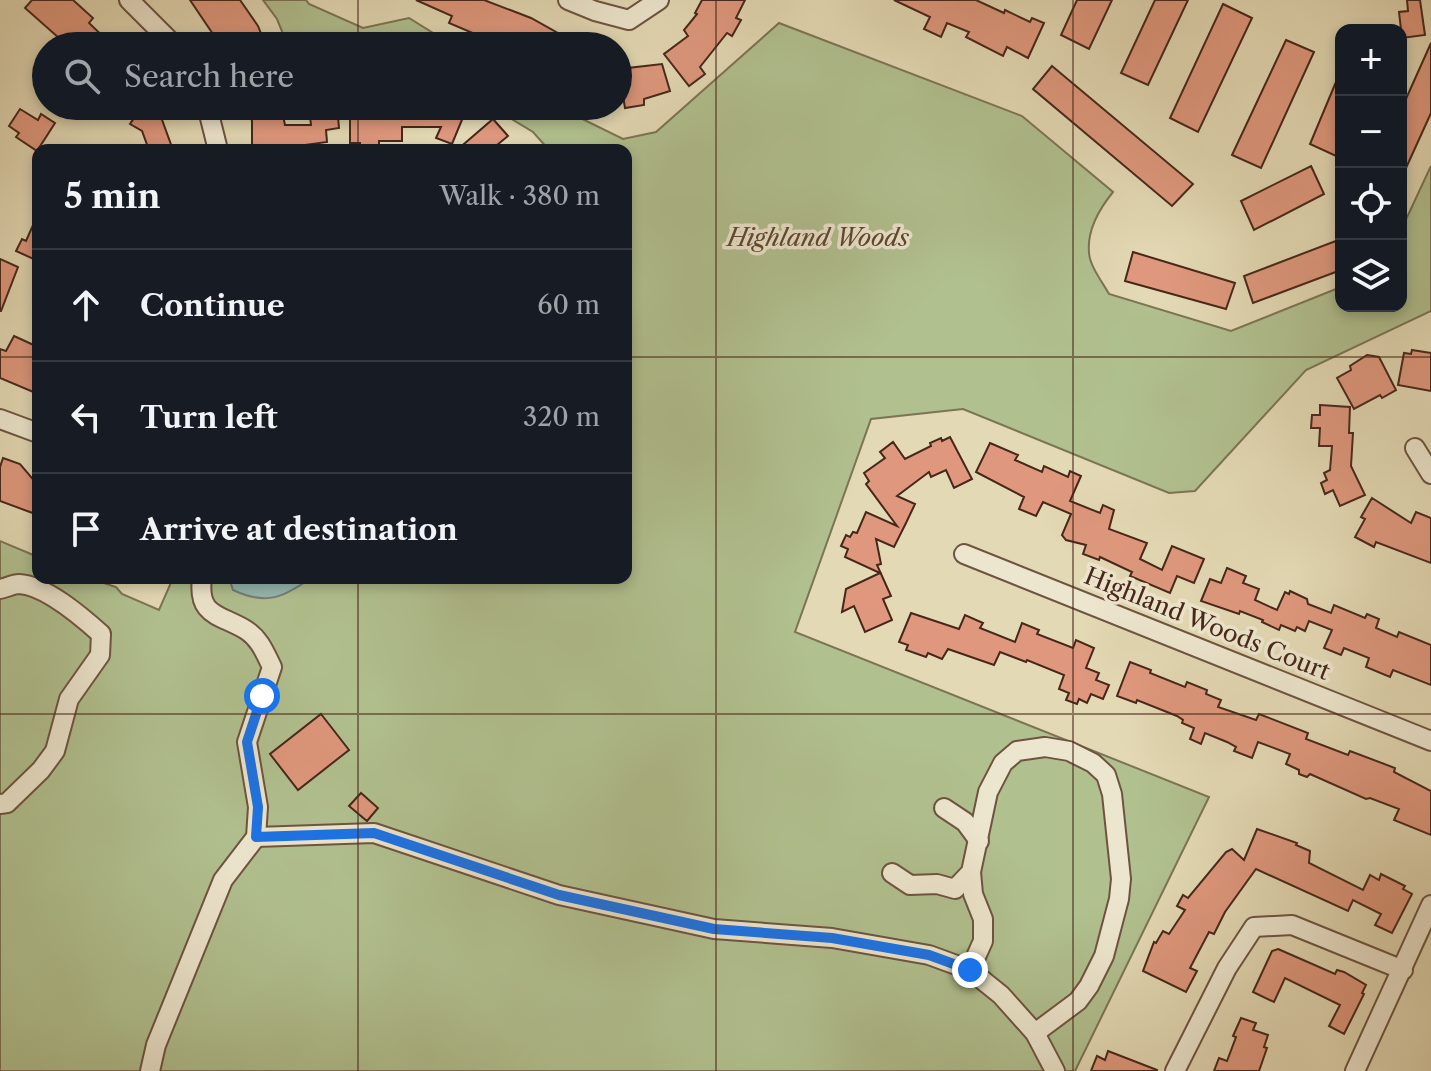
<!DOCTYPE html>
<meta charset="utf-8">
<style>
body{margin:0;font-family:"Libre Caslon Text",serif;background:#242831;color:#f1f3f6}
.controls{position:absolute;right:24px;top:24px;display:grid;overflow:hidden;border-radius:16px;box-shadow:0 4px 12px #0003}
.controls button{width:72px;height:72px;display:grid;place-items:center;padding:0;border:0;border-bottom:2px solid #363941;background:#171b24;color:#f1f3f6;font:40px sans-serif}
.stop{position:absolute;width:24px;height:24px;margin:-18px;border:6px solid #1a73e8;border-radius:50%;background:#fff}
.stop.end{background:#1a73e8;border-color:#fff;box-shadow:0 2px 8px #0008}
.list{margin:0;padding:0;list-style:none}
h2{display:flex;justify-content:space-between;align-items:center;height:104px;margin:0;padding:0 32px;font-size:34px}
h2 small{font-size:26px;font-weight:400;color:#9ea1a6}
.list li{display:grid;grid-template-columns:52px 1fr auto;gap:24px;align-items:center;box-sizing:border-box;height:112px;padding:0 32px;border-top:2px solid #363941}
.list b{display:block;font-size:30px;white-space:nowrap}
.list em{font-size:26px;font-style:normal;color:#9ea1a6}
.icon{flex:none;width:44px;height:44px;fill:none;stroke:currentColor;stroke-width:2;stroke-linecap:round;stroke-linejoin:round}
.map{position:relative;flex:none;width:1431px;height:1071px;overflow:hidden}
.search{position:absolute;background:#171b24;box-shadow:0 4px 12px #0003;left:32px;top:32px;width:600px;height:88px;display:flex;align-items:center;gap:20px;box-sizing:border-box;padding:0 28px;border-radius:44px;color:#9ea1a6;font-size:30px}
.panel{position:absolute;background:#171b24;box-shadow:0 4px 12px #0003;left:32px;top:144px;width:600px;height:440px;border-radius:16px}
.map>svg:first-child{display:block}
.green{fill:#b1c08f;stroke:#7c7454;stroke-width:2}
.water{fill:#96b9b2;stroke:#767f75;stroke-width:2}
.building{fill:#df987d;stroke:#47271a;stroke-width:2}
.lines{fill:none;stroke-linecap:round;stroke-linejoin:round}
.minor-casing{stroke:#6e5440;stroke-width:22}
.minor{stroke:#ede6ce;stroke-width:18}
.route{stroke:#1a73e8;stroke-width:10}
.grid{fill:none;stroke:#47271a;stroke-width:2;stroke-opacity:0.55}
.labels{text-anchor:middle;stroke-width:7;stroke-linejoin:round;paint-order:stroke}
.park-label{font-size:24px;font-style:italic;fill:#5c4631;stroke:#ede6ce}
.street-label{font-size:24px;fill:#47271a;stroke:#ede6ce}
</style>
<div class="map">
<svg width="1431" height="1071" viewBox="0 0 1431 1071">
<rect width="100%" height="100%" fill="#e3d9b4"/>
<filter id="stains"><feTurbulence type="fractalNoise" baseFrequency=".0025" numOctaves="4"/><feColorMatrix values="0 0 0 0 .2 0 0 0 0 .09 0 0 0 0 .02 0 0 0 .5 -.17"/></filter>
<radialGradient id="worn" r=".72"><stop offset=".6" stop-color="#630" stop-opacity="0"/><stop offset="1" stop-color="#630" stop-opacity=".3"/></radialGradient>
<!-- green -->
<g class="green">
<polygon points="263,0 306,0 309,4 363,28 409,18 454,46 288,46 277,19"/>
<path d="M779,23L1022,116L1113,192C1100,208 1087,230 1089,252C1089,265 1103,283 1109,294L1231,331L1341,287V306H1401V230L1431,166V311L1306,370L1195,491L1169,493L963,409L871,419L795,632L1209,797L1075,1071H0V541L38,557V578H85L98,581L116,587L122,594L159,610L173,578H626V150H549L533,132L490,106H556L623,139L656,132Z"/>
</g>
<!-- water -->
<path class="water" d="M229,578H311C284,597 267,606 233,590Z"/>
<!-- building -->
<g class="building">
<polygon points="32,0 73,0 93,18 89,23 113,46 68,46 25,8"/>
<polygon points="190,0 240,0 258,26 266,46 221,46"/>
<polygon points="416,0 484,0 531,18 581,46 503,46 449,23 452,16"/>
<polygon points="702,0 745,0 736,18 741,20 732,36 727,33 700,67 705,74 689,86 664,54 688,36 684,30 697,14 695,13"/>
<polygon points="894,0 976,0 1004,13 1005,10 1030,22 1032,18 1044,23 1028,58 1007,47 1003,56 966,37 969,32 947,23 941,37 924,29 930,17"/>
<polygon points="1077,0 1112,0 1089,49 1061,35"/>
<polygon points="1155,0 1188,0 1148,85 1121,73"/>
<polygon points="1407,0 1420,0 1425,35 1402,38 1399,12 1408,11"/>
<polygon points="1223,4 1252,18 1198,132 1170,118"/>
<polygon points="1286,40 1314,52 1261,168 1232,155"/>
<polygon points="1431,43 1431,113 1401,179 1401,110"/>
<polygon points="662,64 670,91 644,99 644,105 625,108 620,77 629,76 628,68"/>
<polygon points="1052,66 1193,184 1172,206 1033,89"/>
<polygon points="1341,70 1341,145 1336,156 1310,144"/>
<polygon points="143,106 157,106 173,150 149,150 142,131 130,124 136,115 134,109"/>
<polygon points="248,106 281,106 285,125 311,125 309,108 337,106 339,128 326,130 327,142 305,145 252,145 252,121"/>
<polygon points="390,106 456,106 466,110 452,144 436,138 441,127 402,127 402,141 379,141 379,150 360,150 360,143 350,143 350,118 390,118"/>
<polygon points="20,109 38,120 41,114 55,123 37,151 16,137 19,133 9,126"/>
<polygon points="493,119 508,136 491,150 457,150"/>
<polygon points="1311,166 1324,194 1254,230 1241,201"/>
<polygon points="38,214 38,261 16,251 22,239 26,241"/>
<polygon points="1341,239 1341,270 1253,303 1244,276"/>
<polygon points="1133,252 1235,283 1226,309 1125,281"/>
<polygon points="0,259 18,267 1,311 0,311"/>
<polygon points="14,336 38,347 38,394 0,378 0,349 6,351"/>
<polygon points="1412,350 1431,353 1431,391 1398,385 1404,353 1411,354"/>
<polygon points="1367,355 1379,357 1396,390 1382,398 1380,395 1354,409 1337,378 1351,370 1350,366"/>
<polygon points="1320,405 1350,407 1349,433 1353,433 1351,466 1365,495 1340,506 1333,490 1325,494 1321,483 1327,480 1324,473 1330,470 1332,446 1319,446 1320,428 1311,428 1312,415 1320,415"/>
<polygon points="950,437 972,479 954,488 946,470 931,477 929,472 897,496 915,504 906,523 894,547 876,539 881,564 877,565 891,596 883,599 892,620 865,632 854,606 842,612 846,589 880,573 845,557 848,549 841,546 846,535 850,537 853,532 857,533 866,512 897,526 866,484 869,481 864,473 885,458 880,452 893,442 905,459 931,446 930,443 941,438 942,441"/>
<polygon points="990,443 1018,455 1015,460 1042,472 1044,466 1068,477 1070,471 1081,476 1070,501 1100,513 1103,505 1114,510 1109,529 1147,543 1140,559 1162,570 1172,546 1204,559 1194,583 1177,576 1170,593 1130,576 1132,572 1100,557 1099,560 1083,554 1086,545 1066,540 1062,535 1071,514 1043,502 1036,516 1019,509 1024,497 976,472"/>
<polygon points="3,458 20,464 38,485 38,515 0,501 0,467"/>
<polygon points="1372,498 1411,523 1416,512 1431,518 1431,563 1376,542 1374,547 1355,537 1365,519 1361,517"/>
<polygon points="1227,568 1246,576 1243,583 1259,589 1255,600 1277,610 1285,592 1289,594 1290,591 1307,599 1308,604 1331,613 1334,605 1365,618 1367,614 1379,619 1376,628 1397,637 1399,632 1431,645 1431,685 1393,670 1390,677 1366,667 1369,658 1344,648 1341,655 1324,648 1332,630 1309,621 1305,631 1297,627 1295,631 1281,625 1279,630 1262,622 1263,620 1240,611 1239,614 1201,601 1210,579 1221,583"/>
<polygon points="911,613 959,629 965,615 983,623 980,628 1015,642 1022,623 1039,630 1037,634 1073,648 1076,640 1094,648 1086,668 1099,673 1096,680 1109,685 1103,699 1091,694 1087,703 1079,699 1077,704 1066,700 1069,693 1059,689 1064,675 1027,660 1026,662 1000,652 994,665 948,649 942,659 928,653 926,657 906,650 908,645 899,642"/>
<polygon points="1130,662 1151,670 1150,673 1185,687 1187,682 1207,690 1206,694 1221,700 1218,707 1256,720 1259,714 1308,733 1306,739 1348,755 1350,751 1395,768 1394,772 1431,791 1431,835 1394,820 1399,809 1370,798 1366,799 1310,774 1307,777 1299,774 1299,770 1286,764 1290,754 1258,742 1252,758 1234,751 1236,747 1227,742 1205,733 1201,744 1190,739 1194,728 1182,723 1183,720 1177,716 1137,700 1136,703 1117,696"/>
<polygon points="321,714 349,750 298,790 270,754"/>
<polygon points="361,793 378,808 367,821 349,806"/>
<polygon points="1257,829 1297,843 1296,845 1310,851 1309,863 1363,890 1370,875 1379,880 1381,874 1405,886 1403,889 1412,894 1392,933 1375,925 1381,914 1353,900 1348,911 1256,869 1225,912 1214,934 1209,932 1190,968 1197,971 1186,992 1143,971 1154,942 1156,943 1163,931 1169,934 1185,910 1177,906 1183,895 1188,898 1226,852 1232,849 1244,860"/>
<polygon points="1278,949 1335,974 1337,970 1344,972 1366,985 1362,993 1364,994 1344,1034 1329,1026 1340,1005 1285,978 1274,1002 1253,992 1272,951"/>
<polygon points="1241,1018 1256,1023 1253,1030 1268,1035 1264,1047 1267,1048 1259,1071 1214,1071 1219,1058 1227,1061 1236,1037 1233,1036"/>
<polygon points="1108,1051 1157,1070 1157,1071 1091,1071 1097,1056 1105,1060"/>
</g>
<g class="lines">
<!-- minor casing -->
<g class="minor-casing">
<g id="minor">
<polyline points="129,0 175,46"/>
<polyline points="568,0 595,11 629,20 659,0"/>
<polyline points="207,106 218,150"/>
<polyline points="0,419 38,433"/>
<polyline points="1415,448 1431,474"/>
<polyline points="964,554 1431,741"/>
<path d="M0,589C6,588 13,584 19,584C45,585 82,617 101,634L100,655L69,699L55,751L41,770L7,803L0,804"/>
<polyline points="944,808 965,822 979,841"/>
<polyline points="256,837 374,833 559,895 714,929 832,938 929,955 970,970 1001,995 1035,1033 1055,1071"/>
<polyline points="892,873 910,885 937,884 955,889 971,872 988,792 1003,763 1017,751 1045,747 1069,751 1093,763 1106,775 1112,794 1121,879 1119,899 1104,956 1089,986 1078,1001 1035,1033"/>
<polyline points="970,970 983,941 983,919 973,894 971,872"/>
<path d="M150,1071L156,1045L223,880L256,837L258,807L247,742L272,667C265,653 260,639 246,630C220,614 197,617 202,578"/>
<polyline points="1175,1071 1227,968 1254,927 1292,925 1403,970"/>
<polyline points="1355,1071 1431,905"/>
</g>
</g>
<!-- minor -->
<use href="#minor" class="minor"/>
</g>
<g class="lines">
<!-- route -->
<polyline class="route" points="262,696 247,742 258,807 256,837 374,833 559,895 714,929 832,938 929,955 970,970"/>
</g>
<!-- grid -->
<path class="grid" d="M358,0V46M716,0V1071M1073,0V1071M358,106V150M0,357H38M626,357H1431M358,578V1071M0,714H1431"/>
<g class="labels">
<!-- park labels -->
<g class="park-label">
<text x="818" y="246">Highland Woods</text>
</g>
<!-- street labels -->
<g class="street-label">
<text transform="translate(1207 624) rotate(22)" y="8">Highland Woods Court</text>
</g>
</g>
<rect width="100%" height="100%" filter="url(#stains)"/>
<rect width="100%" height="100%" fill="url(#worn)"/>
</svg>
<div class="controls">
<button>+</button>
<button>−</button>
<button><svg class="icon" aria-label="locate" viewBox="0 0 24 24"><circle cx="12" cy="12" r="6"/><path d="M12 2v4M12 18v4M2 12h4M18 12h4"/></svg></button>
<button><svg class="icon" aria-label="layers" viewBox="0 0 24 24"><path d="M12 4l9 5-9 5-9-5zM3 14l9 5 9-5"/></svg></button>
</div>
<div class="stop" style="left:262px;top:696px"></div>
<div class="stop end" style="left:970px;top:970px"></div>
<div class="search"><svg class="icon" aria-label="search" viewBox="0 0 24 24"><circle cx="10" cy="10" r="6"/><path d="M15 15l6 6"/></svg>Search here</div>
<section class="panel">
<h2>5 min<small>Walk · 380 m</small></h2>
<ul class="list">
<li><svg class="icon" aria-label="ahead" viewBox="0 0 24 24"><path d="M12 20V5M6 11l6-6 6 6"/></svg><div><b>Continue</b></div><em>60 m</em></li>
<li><svg class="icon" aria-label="left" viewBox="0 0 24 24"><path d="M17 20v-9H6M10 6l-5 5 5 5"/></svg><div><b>Turn left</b></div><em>320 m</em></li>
<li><svg class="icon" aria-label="arrive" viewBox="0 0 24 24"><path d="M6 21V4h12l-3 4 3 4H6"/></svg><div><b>Arrive at destination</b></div></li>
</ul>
</section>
</div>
